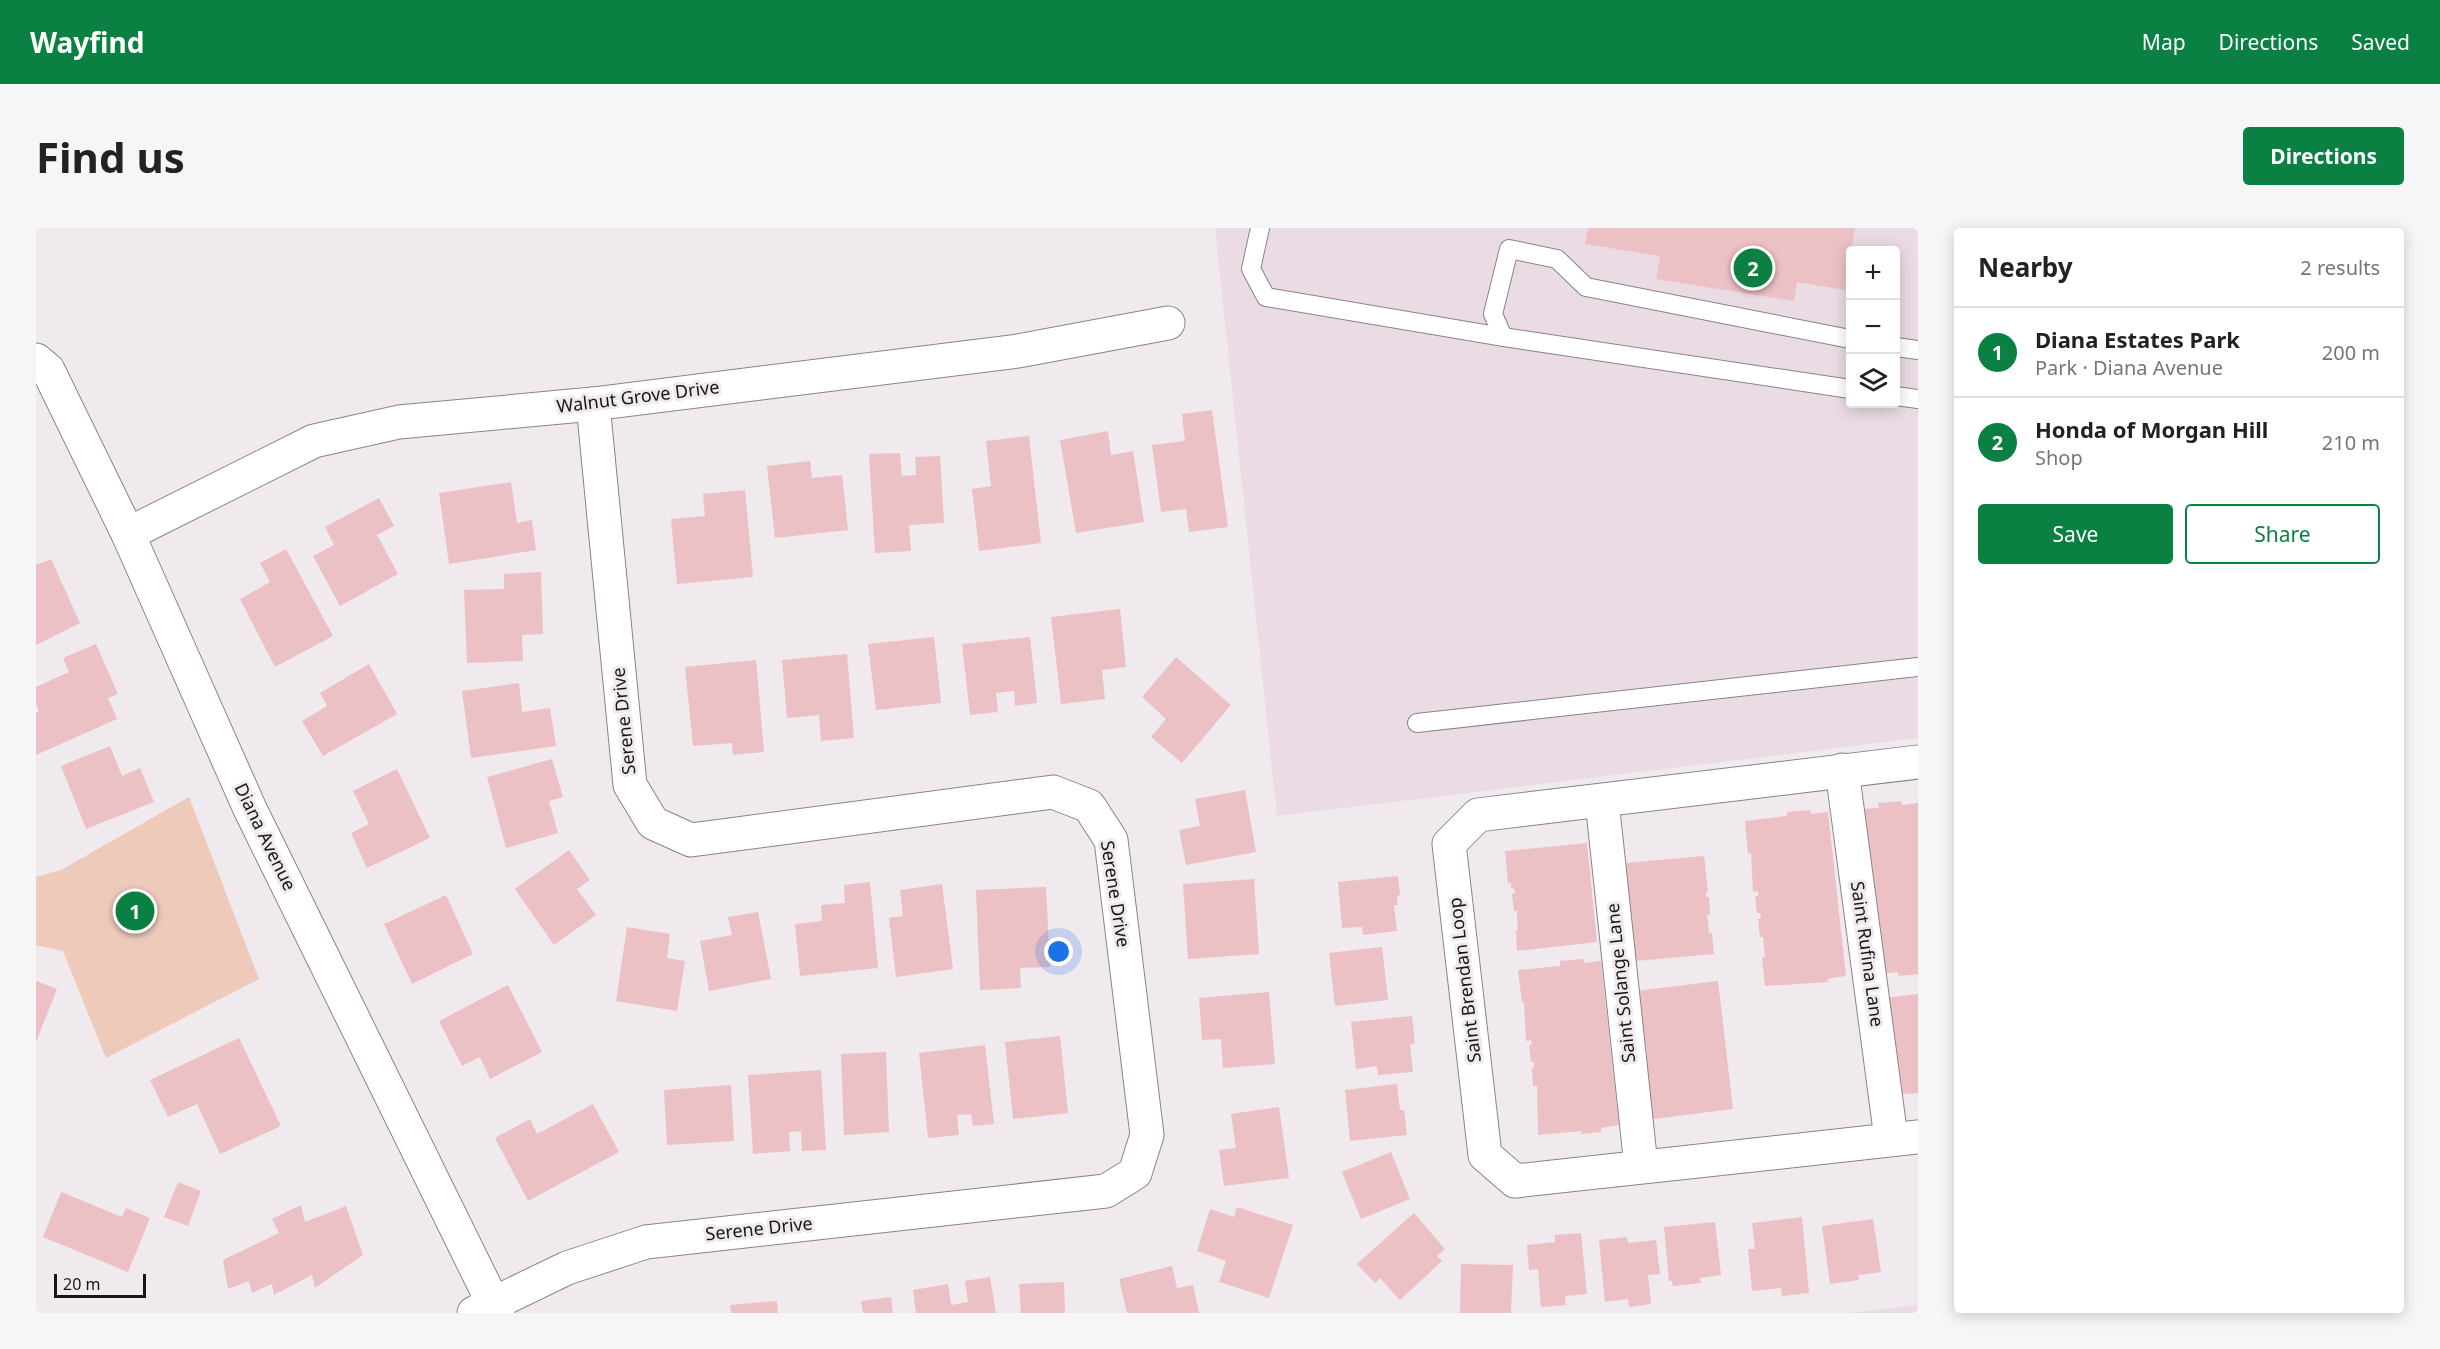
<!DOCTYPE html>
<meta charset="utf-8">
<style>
body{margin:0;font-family:"Noto Sans",sans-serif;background:#f6f6f6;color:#222}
.controls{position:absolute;right:18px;top:18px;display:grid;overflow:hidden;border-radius:6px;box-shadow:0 3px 15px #0003}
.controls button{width:54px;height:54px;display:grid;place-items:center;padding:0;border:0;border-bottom:2px solid #e0e0e0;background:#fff;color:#222;font:30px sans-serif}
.scale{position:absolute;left:18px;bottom:15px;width:92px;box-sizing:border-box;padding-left:6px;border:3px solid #181617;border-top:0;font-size:16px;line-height:21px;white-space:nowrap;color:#181617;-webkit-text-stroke:4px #f0e9ee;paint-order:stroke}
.you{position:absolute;left:1023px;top:724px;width:21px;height:21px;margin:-15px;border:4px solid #fff;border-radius:50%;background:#1a73e8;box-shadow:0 0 0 9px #1a73e833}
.badge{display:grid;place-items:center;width:39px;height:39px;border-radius:50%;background:#0b8043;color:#fff;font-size:20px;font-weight:700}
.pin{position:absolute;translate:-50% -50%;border:3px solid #fff;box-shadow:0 2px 6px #0006}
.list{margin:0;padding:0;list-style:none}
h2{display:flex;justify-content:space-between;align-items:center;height:78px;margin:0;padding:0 24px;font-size:26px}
h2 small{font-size:20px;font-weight:400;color:#767676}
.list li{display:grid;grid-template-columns:39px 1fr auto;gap:18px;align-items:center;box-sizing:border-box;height:90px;padding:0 24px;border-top:2px solid #e0e0e0}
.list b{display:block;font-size:22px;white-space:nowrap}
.list p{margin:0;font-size:20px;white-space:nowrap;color:#767676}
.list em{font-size:20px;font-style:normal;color:#767676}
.actions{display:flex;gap:12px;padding:18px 24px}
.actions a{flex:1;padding:14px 0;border:2px solid #0b8043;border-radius:6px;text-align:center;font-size:21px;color:#0b8043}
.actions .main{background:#0b8043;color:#fff}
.icon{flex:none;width:33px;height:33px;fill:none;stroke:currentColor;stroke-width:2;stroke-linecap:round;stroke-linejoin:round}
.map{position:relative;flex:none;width:1882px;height:1085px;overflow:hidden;border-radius:6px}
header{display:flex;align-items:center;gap:36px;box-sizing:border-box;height:84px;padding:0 30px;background:#0b8043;color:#fff}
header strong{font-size:28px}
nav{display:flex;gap:33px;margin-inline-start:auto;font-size:21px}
.intro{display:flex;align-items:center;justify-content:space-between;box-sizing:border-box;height:144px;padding:0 36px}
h1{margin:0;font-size:42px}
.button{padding:15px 27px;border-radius:6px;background:#0b8043;color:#fff;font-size:21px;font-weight:700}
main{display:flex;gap:36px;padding:0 36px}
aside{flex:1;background:#fff;border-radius:6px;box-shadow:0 3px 15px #0003}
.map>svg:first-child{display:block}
.built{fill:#eadbe5;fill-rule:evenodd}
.green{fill:#eecabb}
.building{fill:#ecc1c5}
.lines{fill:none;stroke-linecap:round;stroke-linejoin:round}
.lane-casing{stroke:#8a8388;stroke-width:20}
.street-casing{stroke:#8a8388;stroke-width:35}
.lane{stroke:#fff;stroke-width:18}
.street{stroke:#fff;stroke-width:33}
.labels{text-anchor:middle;stroke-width:6;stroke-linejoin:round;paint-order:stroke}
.street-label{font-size:18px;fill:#181617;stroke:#f0e9ee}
</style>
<header>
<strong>Wayfind</strong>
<nav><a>Map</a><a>Directions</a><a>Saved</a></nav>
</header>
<div class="intro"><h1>Find us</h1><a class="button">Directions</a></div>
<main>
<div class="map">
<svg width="1882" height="1085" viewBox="0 0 1882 1085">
<rect width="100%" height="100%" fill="#f0e9ee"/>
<!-- built -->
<g class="built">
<path d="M1179,0H1882V510L1241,588ZM1814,22H1860V176H1814Z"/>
<polygon points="1882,1077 1882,1085 1812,1085"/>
</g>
<!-- green -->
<polygon class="green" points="153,569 223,751 70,830 27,723 0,717 0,649 25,642"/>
<!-- building -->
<g class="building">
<polygon points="1552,0 1819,0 1809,62 1761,54 1758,73 1620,51 1624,28 1549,16"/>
<polygon points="1176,182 1192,299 1153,304 1150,281 1125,284 1116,217 1149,213 1146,186"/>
<polygon points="1072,203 1075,227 1097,223 1108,294 1040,305 1024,212"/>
<polygon points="993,208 1005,315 943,323 936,261 955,258 950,213"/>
<polygon points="864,225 866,248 880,247 879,229 904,228 908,295 873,297 875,323 839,325 833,226"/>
<polygon points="774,233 776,250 806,247 812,302 739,310 731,238"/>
<polygon points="475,254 481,295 496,292 500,322 413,336 403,265"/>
<polygon points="709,262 717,349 641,356 635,291 669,288 667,266"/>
<polygon points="343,270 358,298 341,307 362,346 304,378 277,328 298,317 289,299"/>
<polygon points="250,321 297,408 239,439 204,371 234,354 224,335"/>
<polygon points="15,331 44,395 0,417 0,337"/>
<polygon points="505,344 507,406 486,407 487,433 431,435 428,362 468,361 468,346"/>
<polygon points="1084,381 1090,439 1066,442 1069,471 1025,476 1015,389"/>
<polygon points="898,409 905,475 840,482 832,416"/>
<polygon points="994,409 1001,475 979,478 978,463 960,465 962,484 934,487 926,416"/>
<polygon points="60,416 82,466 72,470 81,491 0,527 0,485 3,483 0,476 0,459 33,444 27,430"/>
<polygon points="811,426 818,510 785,513 783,487 751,490 746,432"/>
<polygon points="1140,429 1195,477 1146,535 1115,509 1130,491 1106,469"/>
<polygon points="720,432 728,524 697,527 696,515 657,518 649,439"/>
<polygon points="333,436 361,486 287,528 266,493 291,478 284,465"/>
<polygon points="483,455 486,484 514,480 520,518 435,530 426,463"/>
<polygon points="74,518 86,548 104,540 118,574 50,601 25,538"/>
<polygon points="516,531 527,569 513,573 522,605 470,620 451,549"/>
<polygon points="361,541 394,610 331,640 315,605 333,596 317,563"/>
<polygon points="1209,562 1220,624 1150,637 1143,602 1164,598 1159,571"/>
<polygon points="1865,573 1866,577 1882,575 1882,746 1862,748 1862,744 1843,746 1825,581 1843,580 1842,575"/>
<polygon points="1774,582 1775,586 1792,584 1810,748 1791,751 1792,754 1729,758 1726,730 1729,729 1727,709 1724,709 1722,691 1725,690 1724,685 1721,685 1719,668 1722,668 1722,663 1717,664 1715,625 1712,626 1709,593 1751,588 1751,584"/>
<polygon points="1551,615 1561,714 1481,723 1480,702 1482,702 1481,689 1481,683 1478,683 1476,666 1479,665 1478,660 1475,661 1475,655 1472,655 1469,623"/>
<polygon points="533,622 554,652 541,661 560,687 518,717 479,661"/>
<polygon points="1668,628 1672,664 1670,665 1670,669 1673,669 1674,687 1671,687 1672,693 1673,705 1676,705 1678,726 1599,733 1590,635"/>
<polygon points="1362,648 1364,667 1361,668 1362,677 1358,677 1361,703 1327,707 1326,699 1306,700 1302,654"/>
<polygon points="1218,651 1223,726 1152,731 1147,656"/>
<polygon points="834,654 842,740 764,748 759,696 786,693 785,677 809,675 808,657"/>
<polygon points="906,656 917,741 860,749 853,690 867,688 864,662"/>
<polygon points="1010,659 1014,739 984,740 985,760 944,762 940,662"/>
<polygon points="410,667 437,726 376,756 348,696"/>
<polygon points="722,684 735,751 673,763 664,713 696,707 692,689"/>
<polygon points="591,699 634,706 631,730 649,733 641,783 580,773"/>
<polygon points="1346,719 1352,772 1299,778 1293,725"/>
<polygon points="1548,731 1548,735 1565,733 1583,897 1565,900 1565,904 1545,906 1546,903 1502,907 1501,858 1497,858 1496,840 1498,839 1498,834 1495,834 1493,817 1496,817 1495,812 1490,813 1488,774 1486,775 1482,742 1524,738 1524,733"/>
<polygon points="0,753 21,761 0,814"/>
<polygon points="1682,753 1697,881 1617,891 1609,830 1611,829 1610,815 1607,816 1600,763"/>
<polygon points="472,757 506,824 454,851 444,829 426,838 403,793"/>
<polygon points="1233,764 1239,836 1187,840 1185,811 1166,812 1163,770"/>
<polygon points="1882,766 1882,865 1857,867 1848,770"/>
<polygon points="1376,788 1379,815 1374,817 1377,844 1342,847 1341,838 1320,841 1315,794"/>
<polygon points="1024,808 1032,885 977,891 969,814"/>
<polygon points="203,810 245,898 184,926 161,876 132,889 114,852"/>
<polygon points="949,817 958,896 937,898 935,886 921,887 923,907 892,910 883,825"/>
<polygon points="850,824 853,904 808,907 805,826"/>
<polygon points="785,842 790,922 766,923 765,903 753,904 754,923 717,926 712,847"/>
<polygon points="1361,856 1364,882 1368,882 1371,907 1314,913 1309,862"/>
<polygon points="695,857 698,913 631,917 628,862"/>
<polygon points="557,876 583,924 492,973 459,910 494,891 501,906"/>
<polygon points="1243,879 1253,950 1188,958 1183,922 1200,920 1195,886"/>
<polygon points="1355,924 1374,971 1325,991 1306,944"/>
<polygon points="142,954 165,963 152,998 128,989"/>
<polygon points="25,964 86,989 90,980 114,990 92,1044 7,1009"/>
<polygon points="265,977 269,994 310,978 327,1027 279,1060 276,1047 238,1067 236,1056 216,1065 213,1053 192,1061 187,1032 243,1005 236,991"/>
<polygon points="1201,979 1257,997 1233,1070 1183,1054 1190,1033 1161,1023 1174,981 1198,989"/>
<polygon points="1378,985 1409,1021 1401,1028 1406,1033 1364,1072 1344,1050 1339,1055 1321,1036"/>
<polygon points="1766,989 1773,1065 1746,1068 1745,1060 1716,1063 1712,1021 1719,1021 1716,995"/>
<polygon points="1837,991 1845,1044 1822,1047 1823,1052 1794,1056 1786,998"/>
<polygon points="1679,994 1685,1047 1664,1050 1665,1055 1637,1058 1636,1053 1633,1053 1628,999"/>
<polygon points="1545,1005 1551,1066 1529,1068 1530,1077 1505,1079 1502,1041 1493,1042 1491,1017 1519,1014 1519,1007"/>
<polygon points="1591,1009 1592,1015 1620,1012 1624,1046 1612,1047 1615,1076 1593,1079 1592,1071 1569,1074 1563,1012"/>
<polygon points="1425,1036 1477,1037 1475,1085 1424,1085"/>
<polygon points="1136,1038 1141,1060 1157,1057 1163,1085 1091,1085 1083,1051"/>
<polygon points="954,1049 960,1085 880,1085 877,1062 912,1056 915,1077 932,1074 929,1053"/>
<polygon points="1028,1054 1029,1085 985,1085 983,1056"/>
<polygon points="855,1069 857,1085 827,1085 825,1073"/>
<polygon points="741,1073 742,1085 695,1085 694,1077"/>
</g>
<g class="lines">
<!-- lane casing -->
<g class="lane-casing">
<g id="lane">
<polyline points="1224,0 1215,41 1230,69 1467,109 1814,161"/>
<polyline points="1467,109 1457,86 1473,21 1521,31 1550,59 1814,111"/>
<polyline points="1860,119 1882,122"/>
<polyline points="1860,168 1882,171"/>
<polyline points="1381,495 1882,439"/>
</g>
</g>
<!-- street casing -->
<g class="street-casing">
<g id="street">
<polyline points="0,132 12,142 92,306 214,581 462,1085"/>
<polyline points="92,306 278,213 363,194 557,176 982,123 1132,95"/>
<polyline points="1882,534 1442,587 1413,616 1449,927 1479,953 1882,909"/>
<polyline points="1806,542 1855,910"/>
<polyline points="1566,573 1605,938"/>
<polyline points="438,1085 531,1040 610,1014 1070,963 1099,945 1111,907 1075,612 1053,578 1017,564 655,612 617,595 594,557 557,176"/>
</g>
</g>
<!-- lane -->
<use href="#lane" class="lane"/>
<!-- street -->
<use href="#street" class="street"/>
</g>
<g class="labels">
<!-- street labels -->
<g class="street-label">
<text transform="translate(602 169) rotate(-7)" y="6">Walnut Grove Drive</text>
<text transform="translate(588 493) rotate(-96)" y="6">Serene Drive</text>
<text transform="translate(229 609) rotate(64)" y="6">Diana Avenue</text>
<text transform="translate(1079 666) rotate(81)" y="6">Serene Drive</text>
<text transform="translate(1831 726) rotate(82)" y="6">Saint Rufina Lane</text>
<text transform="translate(1429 752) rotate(-97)" y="6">Saint Brendan Loop</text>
<text transform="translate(1585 755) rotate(-96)" y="6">Saint Solange Lane</text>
<text transform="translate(723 1001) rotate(-6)" y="6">Serene Drive</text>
</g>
</g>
</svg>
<div class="controls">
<button>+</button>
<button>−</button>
<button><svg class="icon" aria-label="layers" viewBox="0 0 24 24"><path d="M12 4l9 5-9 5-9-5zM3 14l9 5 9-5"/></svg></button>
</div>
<div class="scale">20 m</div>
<div class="you"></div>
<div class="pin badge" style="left:99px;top:683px">1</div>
<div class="pin badge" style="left:1717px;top:40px">2</div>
</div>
<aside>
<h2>Nearby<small>2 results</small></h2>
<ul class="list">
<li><span class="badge">1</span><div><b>Diana Estates Park</b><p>Park · Diana Avenue</p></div><em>200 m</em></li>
<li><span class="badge">2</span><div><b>Honda of Morgan Hill</b><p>Shop</p></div><em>210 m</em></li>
</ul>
<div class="actions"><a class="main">Save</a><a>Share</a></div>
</aside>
</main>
